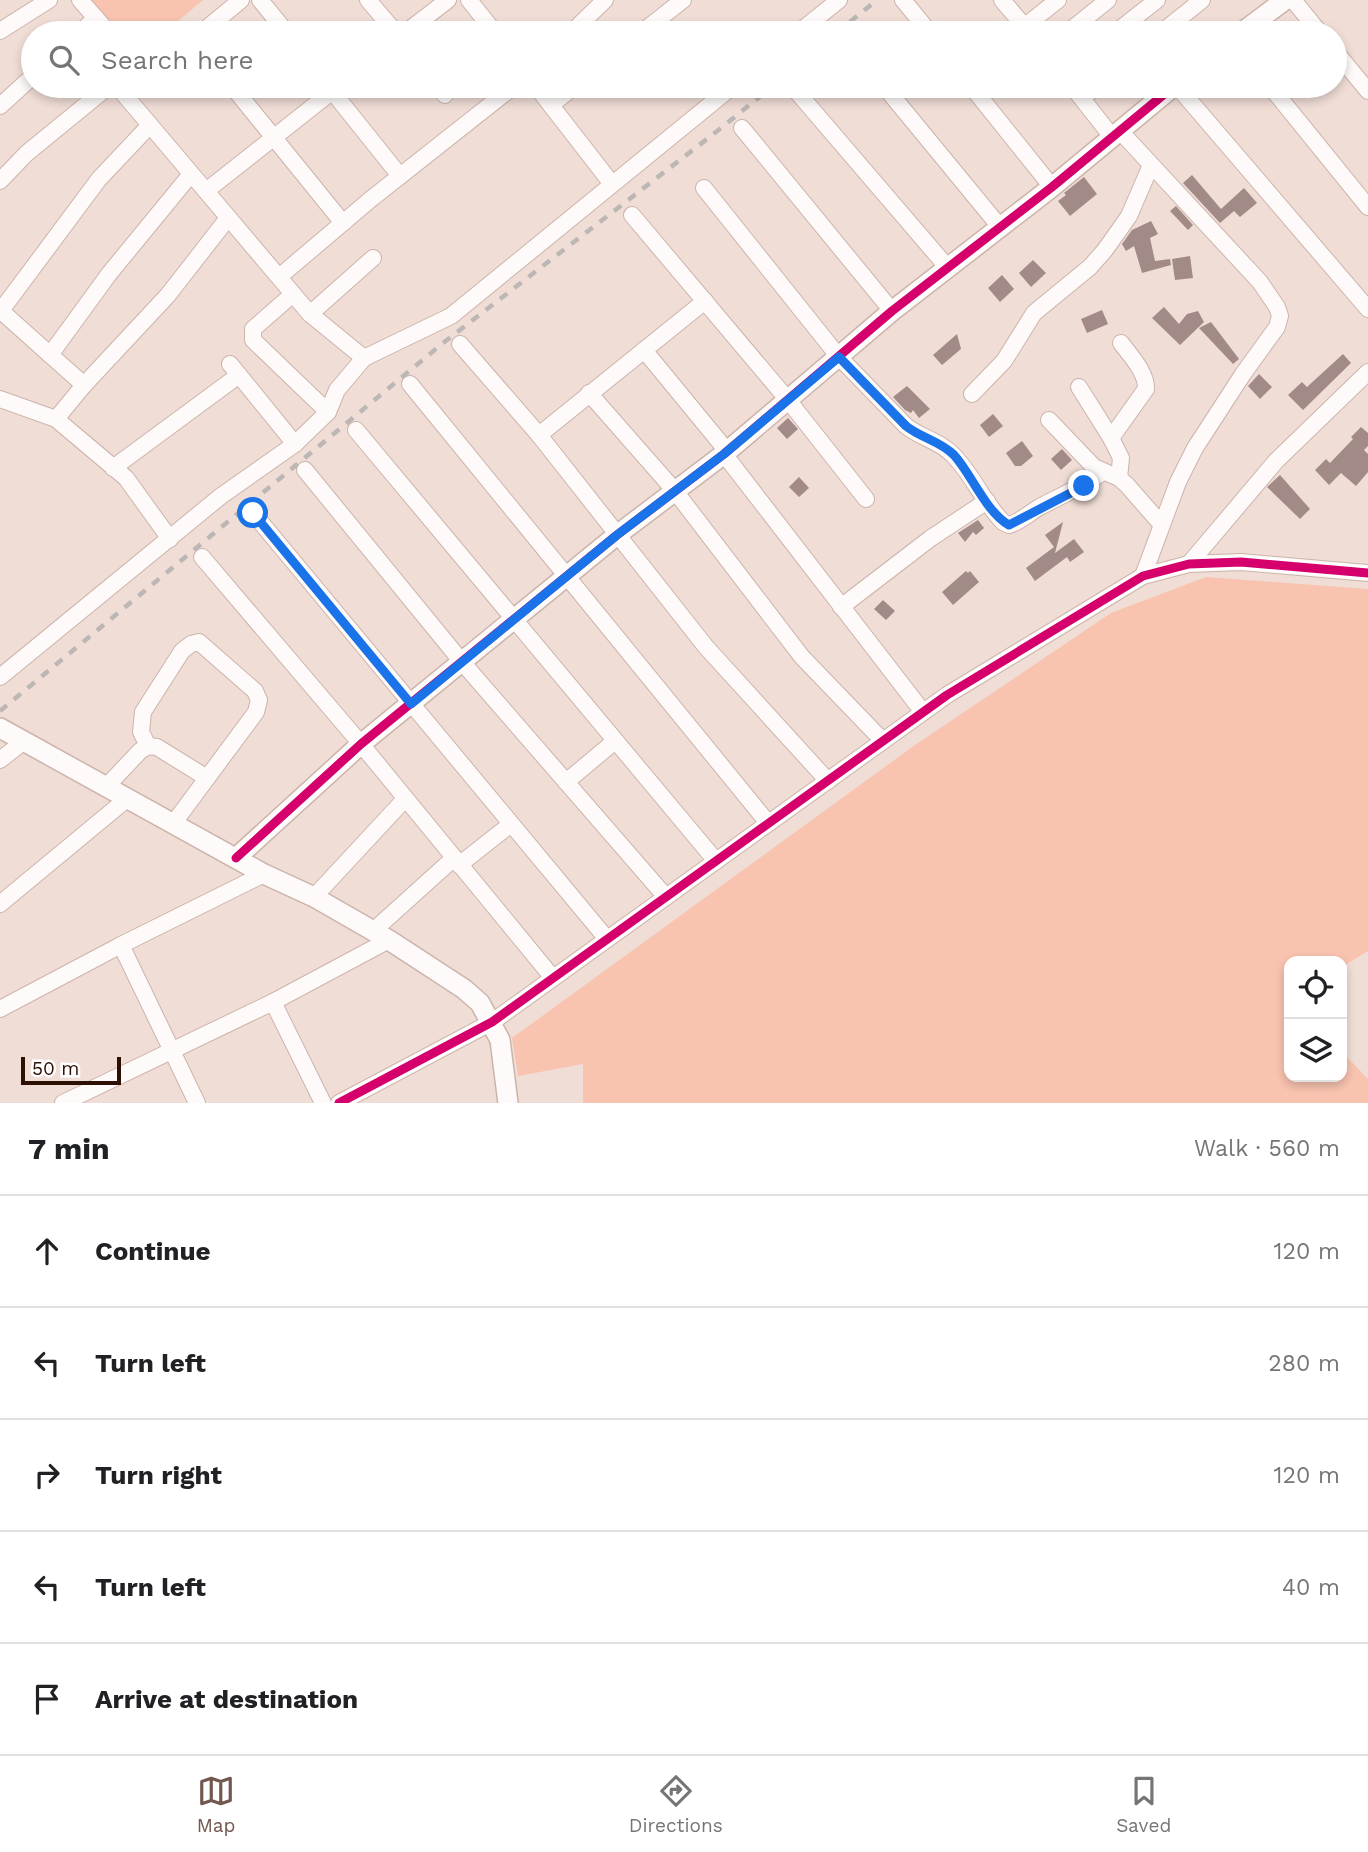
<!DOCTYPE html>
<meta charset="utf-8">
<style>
body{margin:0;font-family:"Work Sans",sans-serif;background:#f2f2f2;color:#202124}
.controls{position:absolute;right:21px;bottom:21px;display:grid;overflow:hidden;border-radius:14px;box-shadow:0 4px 10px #0003}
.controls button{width:63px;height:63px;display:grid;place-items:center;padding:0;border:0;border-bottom:2px solid #e0e0e0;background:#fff;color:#202124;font:35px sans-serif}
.scale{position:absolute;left:21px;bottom:18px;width:100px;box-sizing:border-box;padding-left:7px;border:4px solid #2e0f04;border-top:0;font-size:19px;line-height:24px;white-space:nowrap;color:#2e0f04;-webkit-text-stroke:5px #fff;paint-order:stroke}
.stop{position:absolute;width:21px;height:21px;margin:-16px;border:5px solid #1a73e8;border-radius:50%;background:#fff}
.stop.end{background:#1a73e8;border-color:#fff;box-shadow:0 2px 7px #0008}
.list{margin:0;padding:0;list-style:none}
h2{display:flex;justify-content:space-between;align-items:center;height:91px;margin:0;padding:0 28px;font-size:30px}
h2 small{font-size:23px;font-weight:400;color:#757577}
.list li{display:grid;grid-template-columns:46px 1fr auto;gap:21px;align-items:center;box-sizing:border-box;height:112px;padding:0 28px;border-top:2px solid #e0e0e0}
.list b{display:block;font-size:26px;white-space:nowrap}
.list em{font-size:23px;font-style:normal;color:#757577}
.icon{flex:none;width:38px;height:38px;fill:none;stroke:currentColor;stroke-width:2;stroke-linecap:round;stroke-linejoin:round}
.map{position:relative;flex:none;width:1368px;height:1103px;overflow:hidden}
.search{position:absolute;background:#fff;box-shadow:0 4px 10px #0003;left:21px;right:21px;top:21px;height:77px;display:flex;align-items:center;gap:18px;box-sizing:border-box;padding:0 24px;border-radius:38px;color:#757577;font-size:26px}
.sheet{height:651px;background:#fff}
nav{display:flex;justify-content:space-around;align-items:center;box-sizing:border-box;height:98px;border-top:2px solid #e0e0e0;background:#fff;font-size:19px;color:#757577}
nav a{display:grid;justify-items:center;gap:4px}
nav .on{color:#72574e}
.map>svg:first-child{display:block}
.green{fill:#f8c3af}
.building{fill:#a28a87}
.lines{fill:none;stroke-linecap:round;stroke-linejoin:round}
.minor-casing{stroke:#ccb4ab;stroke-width:18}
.tertiary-casing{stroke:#ccb4ab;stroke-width:22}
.minor{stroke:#fdfaf9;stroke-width:16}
.tertiary{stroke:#fdfaf9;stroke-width:19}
.rail{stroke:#bcb6b4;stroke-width:4.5;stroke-dasharray:9 9;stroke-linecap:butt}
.cycleway-casing{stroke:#fff;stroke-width:13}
.cycleway{stroke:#d6006c;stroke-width:9}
.route{stroke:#1a73e8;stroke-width:9}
</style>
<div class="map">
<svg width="1368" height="1103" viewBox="0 0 1368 1103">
<rect width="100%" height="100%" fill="#f0ddd6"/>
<!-- green -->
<g class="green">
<polygon points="90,0 203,0 164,33 122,33"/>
<polygon points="1206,577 1368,589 1368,951 1342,967 1342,961 1289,961 1289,1077 1342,1077 1342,1052 1368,1079 1368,1103 583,1103 583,1064 518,1076 512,1038 915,745 1111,613"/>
</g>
<!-- building -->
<g class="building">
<polygon points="1192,175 1221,209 1244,188 1257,203 1240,217 1234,211 1220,223 1183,183"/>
<polygon points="1084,177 1097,194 1070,216 1058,201 1066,195 1064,193"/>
<polygon points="1176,206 1193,225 1188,230 1170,211"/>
<polygon points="1151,221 1158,234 1150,238 1155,261 1170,259 1171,265 1142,273 1134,246 1126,251 1122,244 1132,230"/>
<polygon points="1190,256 1193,278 1175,280 1172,259"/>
<polygon points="1033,260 1046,273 1031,287 1019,273"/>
<polygon points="1002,275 1014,289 1000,302 988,288"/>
<polygon points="1164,307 1179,324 1187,314 1198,311 1204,322 1180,345 1152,318"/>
<polygon points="1102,310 1108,324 1087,333 1081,319"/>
<polygon points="1211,322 1239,359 1233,364 1199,328"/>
<polygon points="957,334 961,349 942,365 933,355"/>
<polygon points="1343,354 1351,363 1303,410 1288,395 1302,382 1307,387"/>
<polygon points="1259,374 1272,387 1260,399 1248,386"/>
<polygon points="907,386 930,409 919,418 913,410 911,413 905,410 893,397"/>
<polygon points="993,414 1003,426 989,437 980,425"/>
<polygon points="788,418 798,429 787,439 777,428"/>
<polygon points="1361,427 1368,433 1368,446 1364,450 1368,454 1368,472 1356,486 1341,473 1329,485 1315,470 1326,459 1330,463 1353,439 1351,437"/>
<polygon points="1022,441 1033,456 1021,466 1015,466 1006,453"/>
<polygon points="1062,449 1072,460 1061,470 1051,459"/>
<polygon points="1280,475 1310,509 1300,519 1267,487"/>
<polygon points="799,477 809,488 799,497 789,487"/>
<polygon points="978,520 984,528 976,535 973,532 965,542 958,533"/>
<polygon points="1063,522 1055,553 1074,539 1084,552 1070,562 1067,557 1035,581 1026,568 1054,547 1045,535"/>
<polygon points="966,571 968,573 970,571 979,582 953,605 942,592"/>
<polygon points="883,600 895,611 886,620 874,609"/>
</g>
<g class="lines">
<!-- minor casing -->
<g class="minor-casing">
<g id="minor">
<polyline points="80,0 109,33"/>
<polyline points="260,0 287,33"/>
<polyline points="368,0 396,33"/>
<polyline points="469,0 495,33"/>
<polyline points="903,0 930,33"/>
<polyline points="1002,0 1030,33"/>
<polyline points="1293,0 1320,33"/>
<polyline points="1024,27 1058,0"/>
<polyline points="0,31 49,0"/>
<polyline points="79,33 96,18"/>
<polyline points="201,33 241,0"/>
<polyline points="405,33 448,0"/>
<polyline points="571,33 605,0"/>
<polyline points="641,33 683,0"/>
<polyline points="798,33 839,0"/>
<polyline points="1067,33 1108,0"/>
<polyline points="1115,33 1157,0"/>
<polyline points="1161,33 1202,0"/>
<polyline points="1335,51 1368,91"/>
<polyline points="117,86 310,314 364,358"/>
<polyline points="232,86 343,223"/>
<polyline points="328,86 400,176"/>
<polyline points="438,86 445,95"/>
<polyline points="536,86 612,184"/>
<polyline points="792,86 948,268"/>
<polyline points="884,86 1000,227"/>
<polyline points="971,86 1052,187"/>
<polyline points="1072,86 1113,138"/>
<polyline points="1177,86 1368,309"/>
<polyline points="1270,86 1368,207"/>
<polyline points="1082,98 1097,86"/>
<polyline points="551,105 575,86"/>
<polyline points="0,106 33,76"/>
<polyline points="742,128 892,311"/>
<polyline points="1120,131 1260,282 1277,307 1280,316 1277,327 1243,374 1195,448 1178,482 1143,576"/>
<polyline points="0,181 27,153 109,86"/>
<path d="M704,188L839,357L906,426C921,438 940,441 953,455C973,475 983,502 1003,522L1009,525C1020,522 1028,514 1038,508C1060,496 1082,487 1103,472"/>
<polyline points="206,191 339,86"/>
<polyline points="632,215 788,400 866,499"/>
<polyline points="279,277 371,199 514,86"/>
<polyline points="293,294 253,329 253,340 328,412"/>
<polyline points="1,311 84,385"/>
<polyline points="0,312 99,179 150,125"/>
<polyline points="310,314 373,258"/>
<polyline points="460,344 539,435 706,647 828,781"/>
<polyline points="644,350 727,451"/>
<polyline points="50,355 109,274 191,174"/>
<polyline points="230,364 295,444"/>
<polyline points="410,384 768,823"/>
<polyline points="1079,387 1111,438 1121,458 1119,478"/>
<polyline points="589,393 675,491 802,657 883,741"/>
<polyline points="972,394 1004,361 1034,313 1090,267 1105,250 1129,216 1151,165"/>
<polyline points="0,399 56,419 126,478 170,539"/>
<polyline points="56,419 84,385 168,295 228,218"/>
<polyline points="1049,420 1094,467 1119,478 1127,485 1161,524"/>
<polyline points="356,430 716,861"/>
<polyline points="539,435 705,301"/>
<path d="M1111,438L1146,389C1147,373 1130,355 1121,343"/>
<polyline points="724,454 923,712"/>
<polyline points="113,468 239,375"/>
<polyline points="305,470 462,662 666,897"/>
<polyline points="253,513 607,939"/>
<polyline points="202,557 361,744 553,978"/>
<polyline points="1189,564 1276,461 1368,372"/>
<polyline points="841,607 931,538 987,501"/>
<polyline points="0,677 221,496 295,444 328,412 337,390 364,358 451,316 733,86"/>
<polyline points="148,746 141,732 143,712 182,651 191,644 199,642 255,691 259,700 256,712 173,824"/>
<polyline points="0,760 23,742"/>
<polyline points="566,782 615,741"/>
<polyline points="107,786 140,751 148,746 157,747 207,778"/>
<polyline points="459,865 511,824"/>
<polyline points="314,897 405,799"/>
<polyline points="0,904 128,798"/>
<polyline points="372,932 454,858"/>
<polyline points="121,945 197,1103"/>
<polyline points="273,1002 323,1103"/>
<polyline points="0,1009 121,945 264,874"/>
<polyline points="63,1103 273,1002 389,940"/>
<polyline points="339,1103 492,1022 947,695 1143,576 1189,564 1241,562 1368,573"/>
</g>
</g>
<!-- tertiary casing -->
<g class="tertiary-casing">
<g id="tertiary">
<polyline points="1241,33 1285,0"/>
<polyline points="0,728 264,874 314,897 389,940 464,989 480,1003 500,1040 508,1103"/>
<polyline points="236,858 361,744 617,535 724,454 892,311 1052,187 1174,86"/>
</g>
</g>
<!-- minor -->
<use href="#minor" class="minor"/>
<!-- tertiary -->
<use href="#tertiary" class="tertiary"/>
<!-- rail -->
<g class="rail">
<polyline points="836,33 877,0"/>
<polyline points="0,711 443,343 711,136 773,86"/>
</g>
<!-- cycleway casing -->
<g class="cycleway-casing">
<g id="cycleway">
<polyline points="236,858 361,744 617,535 724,454 892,311 1052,187 1174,86"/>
<polyline points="339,1103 492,1022 947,695 1143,576 1189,564 1241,562 1368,573"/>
</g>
</g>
<!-- cycleway -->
<use href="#cycleway" class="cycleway"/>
</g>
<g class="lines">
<!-- route -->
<path class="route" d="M253,513L411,704L617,535L724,454L839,357L906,426C921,438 940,441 954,455C972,475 986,512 1009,525L1084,486"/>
</g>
</svg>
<div class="controls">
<button><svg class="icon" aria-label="locate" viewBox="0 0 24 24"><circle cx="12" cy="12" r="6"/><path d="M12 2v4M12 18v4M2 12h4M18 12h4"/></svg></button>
<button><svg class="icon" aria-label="layers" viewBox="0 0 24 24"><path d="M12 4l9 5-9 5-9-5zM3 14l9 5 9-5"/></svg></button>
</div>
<div class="scale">50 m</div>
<div class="stop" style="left:253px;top:513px"></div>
<div class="stop end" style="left:1084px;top:486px"></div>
<div class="search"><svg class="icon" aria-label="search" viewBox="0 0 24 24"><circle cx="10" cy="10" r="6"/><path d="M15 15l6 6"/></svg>Search here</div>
</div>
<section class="sheet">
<h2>7 min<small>Walk · 560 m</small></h2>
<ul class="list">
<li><svg class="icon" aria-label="ahead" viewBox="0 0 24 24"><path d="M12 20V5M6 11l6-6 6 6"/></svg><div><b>Continue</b></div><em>120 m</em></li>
<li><svg class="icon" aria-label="left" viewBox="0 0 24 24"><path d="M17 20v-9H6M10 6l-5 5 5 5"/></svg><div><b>Turn left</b></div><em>280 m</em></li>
<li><svg class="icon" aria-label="right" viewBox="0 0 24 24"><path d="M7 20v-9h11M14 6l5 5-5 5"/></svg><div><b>Turn right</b></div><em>120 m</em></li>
<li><svg class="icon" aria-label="left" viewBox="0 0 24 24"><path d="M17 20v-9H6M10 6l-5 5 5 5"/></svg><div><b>Turn left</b></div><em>40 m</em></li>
<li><svg class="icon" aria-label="arrive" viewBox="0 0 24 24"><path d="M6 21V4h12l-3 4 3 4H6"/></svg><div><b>Arrive at destination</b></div></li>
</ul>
</section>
<nav>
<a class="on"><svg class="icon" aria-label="map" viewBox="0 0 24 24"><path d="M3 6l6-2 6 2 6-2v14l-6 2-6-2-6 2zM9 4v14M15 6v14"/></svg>Map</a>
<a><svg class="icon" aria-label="directions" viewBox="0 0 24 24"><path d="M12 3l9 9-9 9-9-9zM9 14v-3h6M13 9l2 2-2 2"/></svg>Directions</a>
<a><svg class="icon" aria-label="saved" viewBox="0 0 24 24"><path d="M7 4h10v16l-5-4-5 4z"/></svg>Saved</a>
</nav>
